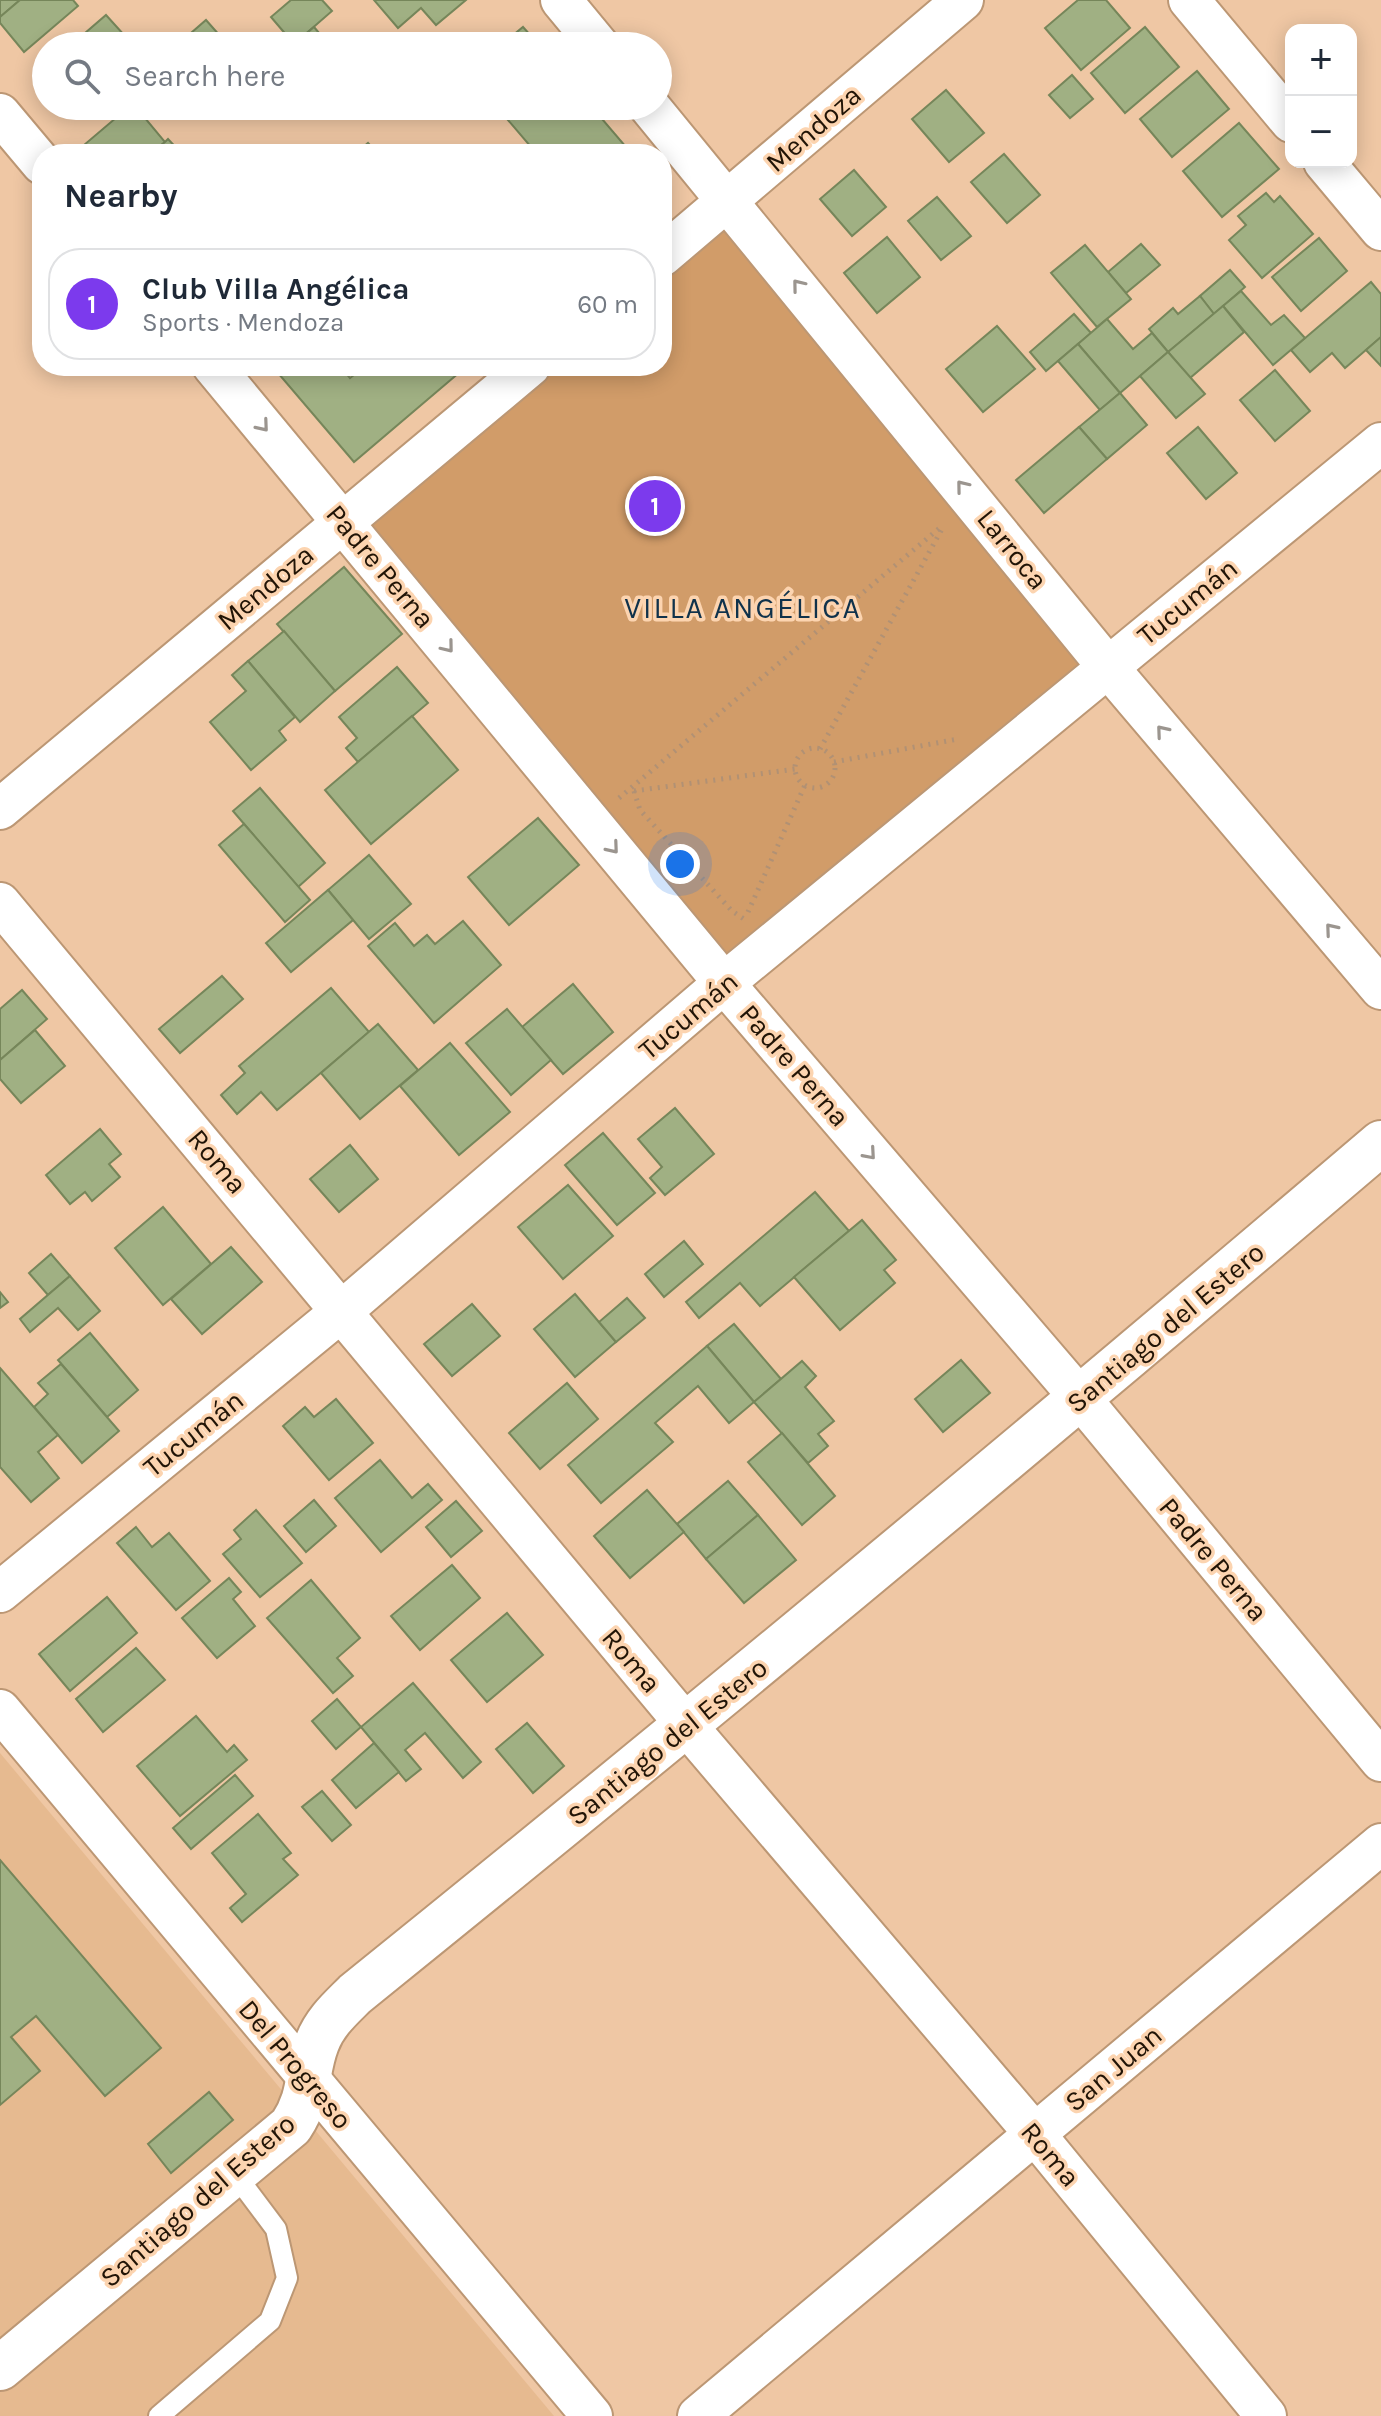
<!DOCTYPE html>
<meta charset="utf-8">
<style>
body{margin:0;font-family:Karla,sans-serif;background:#f2f2f3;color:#1f2937}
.controls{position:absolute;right:24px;top:24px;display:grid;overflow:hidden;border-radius:16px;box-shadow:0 4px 20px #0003}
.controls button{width:72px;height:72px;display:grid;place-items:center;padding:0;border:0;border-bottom:2px solid #e0e1e3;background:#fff;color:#1f2937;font:40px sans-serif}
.you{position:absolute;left:680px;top:864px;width:28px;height:28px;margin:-20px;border:6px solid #fff;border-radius:50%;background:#1a73e8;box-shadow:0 0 0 12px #1a73e833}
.badge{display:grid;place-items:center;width:52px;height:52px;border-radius:50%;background:#7c3aed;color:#fff;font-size:26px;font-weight:700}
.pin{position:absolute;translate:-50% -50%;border:4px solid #fff;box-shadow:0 2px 8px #0006}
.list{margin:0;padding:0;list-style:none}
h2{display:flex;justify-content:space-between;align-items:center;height:104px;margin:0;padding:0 32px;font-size:34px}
h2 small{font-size:26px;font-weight:400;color:#747a83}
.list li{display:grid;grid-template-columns:52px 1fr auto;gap:24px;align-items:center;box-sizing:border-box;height:112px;margin:0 16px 16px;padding:0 16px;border:2px solid #e0e1e3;border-radius:32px}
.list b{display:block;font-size:30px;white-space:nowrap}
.list p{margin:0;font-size:26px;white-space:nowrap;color:#747a83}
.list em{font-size:26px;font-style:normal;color:#747a83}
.icon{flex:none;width:44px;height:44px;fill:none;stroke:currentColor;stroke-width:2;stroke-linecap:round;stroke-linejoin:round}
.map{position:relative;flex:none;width:1381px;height:2416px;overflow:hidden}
.search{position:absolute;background:#fff;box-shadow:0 4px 20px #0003;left:32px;top:32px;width:640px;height:88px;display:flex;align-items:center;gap:20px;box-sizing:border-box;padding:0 28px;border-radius:44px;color:#747a83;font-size:30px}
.panel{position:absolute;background:#fff;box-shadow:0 4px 20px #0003;left:32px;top:144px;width:640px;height:232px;border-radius:32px}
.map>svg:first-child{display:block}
.built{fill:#e6ba90}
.green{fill:#d19c69}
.building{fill:#a0b083;stroke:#76865a;stroke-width:2}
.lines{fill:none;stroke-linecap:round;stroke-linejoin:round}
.lane-casing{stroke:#bc9774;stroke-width:24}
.street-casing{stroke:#bc9774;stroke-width:44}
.secondary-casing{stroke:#bc9774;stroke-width:48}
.path{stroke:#b19174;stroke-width:5;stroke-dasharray:2 6;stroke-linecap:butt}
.lane{stroke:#fff;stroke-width:20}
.street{stroke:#fff;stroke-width:40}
.secondary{stroke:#fff;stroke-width:44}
.oneway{stroke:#9b958f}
.labels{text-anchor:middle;stroke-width:7;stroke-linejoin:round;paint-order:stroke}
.street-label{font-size:28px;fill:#211406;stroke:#fcd4b0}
.neighbourhood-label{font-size:30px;letter-spacing:2px;fill:#10324b;stroke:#fcd4b0}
</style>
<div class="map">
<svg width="1381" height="2416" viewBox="0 0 1381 2416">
<rect width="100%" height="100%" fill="#efc7a4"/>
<!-- built -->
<polygon class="built" points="0,1753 554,2416 0,2416"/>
<!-- green -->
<polygon class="green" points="728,201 1107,666 724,983 344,521 530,366 662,366 662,256"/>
<!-- building -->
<g class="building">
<polygon points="0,0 20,0 0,17"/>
<polygon points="20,0 73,0 78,6 24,52 0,23 0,17"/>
<polygon points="291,0 322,0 332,11 294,44 271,17"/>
<polygon points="374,0 466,0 436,25 421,8 398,28"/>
<polygon points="1078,0 1106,0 1130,28 1081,70 1045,28"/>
<polygon points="106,15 134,46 70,46"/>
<polygon points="206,20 229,46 176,46"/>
<polygon points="314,27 330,46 292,46 294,44"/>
<polygon points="523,27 540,46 500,46"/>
<polygon points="1145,27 1179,67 1125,113 1091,73"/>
<polygon points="1197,71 1229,109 1172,157 1140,119"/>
<polygon points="1072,75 1093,99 1070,118 1049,95"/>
<polygon points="946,90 984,133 949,162 912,119"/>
<polygon points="130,106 135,106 165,142 150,154 92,154 84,145"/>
<polygon points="496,106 591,106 632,154 537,154"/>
<polygon points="1239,123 1279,169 1222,217 1183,171"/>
<polygon points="168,139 182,154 150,154 165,142"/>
<polygon points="368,143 378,154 355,154"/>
<polygon points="1004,154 1040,195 1007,223 971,182"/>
<polygon points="854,170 886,207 852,236 820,199"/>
<polygon points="1266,193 1274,202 1280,196 1313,234 1262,278 1229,240 1246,225 1238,216"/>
<polygon points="937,197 971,236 941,260 908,221"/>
<polygon points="887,237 920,277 877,313 844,273"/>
<polygon points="1319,238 1347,271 1301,311 1272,277"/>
<polygon points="1141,244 1160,265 1126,293 1108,272"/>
<polygon points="1085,245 1131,299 1097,327 1051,273"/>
<polygon points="1230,270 1245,287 1214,314 1200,296"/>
<polygon points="1371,282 1381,294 1381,337 1345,368 1332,353 1310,372 1291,350"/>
<polygon points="1241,291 1271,325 1284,315 1305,338 1273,365 1223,306"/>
<polygon points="1200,296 1214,314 1168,352 1149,329 1173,308 1178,314"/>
<polygon points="1223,306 1244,332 1190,378 1168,352"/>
<polygon points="1074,314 1091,333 1046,371 1030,352"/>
<polygon points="1107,319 1133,349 1152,333 1168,352 1120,393 1078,344"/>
<polygon points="997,326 1035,369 983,412 946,369"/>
<polygon points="1381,337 1381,366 1366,350"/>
<polygon points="1078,344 1120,393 1100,410 1058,361"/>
<polygon points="1168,352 1205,394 1176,418 1140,376"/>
<polygon points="272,366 340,366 350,378 365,366 467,366 354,462"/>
<polygon points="1275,370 1310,411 1275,441 1240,400"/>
<polygon points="1120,393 1147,425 1107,459 1079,427"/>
<polygon points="1079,427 1107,459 1044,513 1016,480"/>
<polygon points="1198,427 1237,473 1206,499 1167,453"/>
<polygon points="344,567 402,634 335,691 277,624"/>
<polygon points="284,631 335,691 300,722 248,661"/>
<polygon points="248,661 295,717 279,731 286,740 251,770 210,722 246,691 232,675"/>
<polygon points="397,667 428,703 358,762 346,748 357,738 339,717"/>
<polygon points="412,716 458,770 371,844 325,790"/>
<polygon points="260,788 325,863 298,887 233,811"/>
<polygon points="538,818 579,865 509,925 468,877"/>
<polygon points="244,824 310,900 285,922 219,845"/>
<polygon points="369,855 411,904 369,939 328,890"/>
<polygon points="328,890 353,920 291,972 266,943"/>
<polygon points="463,921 501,965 434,1023 368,946 395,923 414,946 427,935 435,944"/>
<polygon points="222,976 243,999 180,1053 159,1029"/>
<polygon points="573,984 613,1032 563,1074 522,1027"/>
<polygon points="331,988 369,1032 277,1110 261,1092 237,1114 221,1095 245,1073 239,1066"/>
<polygon points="22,990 47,1019 0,1060 0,1009"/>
<polygon points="507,1009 551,1060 511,1095 466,1043"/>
<polygon points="378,1024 418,1070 360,1119 321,1073"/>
<polygon points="35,1030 65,1066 21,1103 0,1079 0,1060"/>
<polygon points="450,1043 510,1112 459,1155 400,1086"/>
<polygon points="675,1108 714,1154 665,1195 650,1178 662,1167 638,1139"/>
<polygon points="100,1129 121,1154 109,1164 120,1177 92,1201 85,1192 70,1204 46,1175"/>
<polygon points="603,1133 655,1193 617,1225 565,1165"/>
<polygon points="350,1145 378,1179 339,1212 310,1179"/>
<polygon points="568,1185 613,1236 563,1279 518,1227"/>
<polygon points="815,1192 849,1231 760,1306 740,1283 699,1318 686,1302"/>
<polygon points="163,1207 211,1264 163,1305 115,1248"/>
<polygon points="862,1220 896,1260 884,1270 895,1283 840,1330 794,1277"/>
<polygon points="684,1241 703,1264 664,1297 645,1274"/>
<polygon points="231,1247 262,1282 202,1334 171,1299"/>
<polygon points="51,1254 70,1276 48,1295 29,1273"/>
<polygon points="70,1276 100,1311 78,1330 58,1308 30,1332 20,1319"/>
<polygon points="0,1292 8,1302 0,1308"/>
<polygon points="575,1294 616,1342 575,1377 534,1329"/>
<polygon points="627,1298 645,1318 616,1342 599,1322"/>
<polygon points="472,1304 500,1336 452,1376 424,1344"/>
<polygon points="734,1324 781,1379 754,1402 707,1346"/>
<polygon points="90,1333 138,1390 107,1417 58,1360"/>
<polygon points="707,1346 754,1402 729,1423 698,1386 655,1423 673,1442 601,1503 568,1465"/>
<polygon points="961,1360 990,1393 943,1432 915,1399"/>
<polygon points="802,1361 816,1376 805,1387 834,1421 818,1434 828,1446 808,1463 754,1402"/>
<polygon points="61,1364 119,1431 82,1463 34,1407 48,1394 38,1383"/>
<polygon points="0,1368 58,1435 38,1452 59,1478 31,1502 0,1467"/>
<polygon points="567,1383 598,1419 540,1469 509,1433"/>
<polygon points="336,1399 373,1443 329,1480 283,1426 305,1407 314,1417"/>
<polygon points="782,1433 835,1496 802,1525 748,1462"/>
<polygon points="380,1460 412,1498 428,1484 442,1500 381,1552 335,1498"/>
<polygon points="728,1481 758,1515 706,1559 677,1524"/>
<polygon points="647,1490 684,1532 630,1578 594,1536"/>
<polygon points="314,1500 336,1526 306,1552 284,1526"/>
<polygon points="456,1501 482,1531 451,1557 426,1527"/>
<polygon points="256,1510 302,1563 260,1597 223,1554 241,1539 234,1530"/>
<polygon points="758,1515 796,1560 744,1603 706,1559"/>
<polygon points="136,1527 152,1547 169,1533 210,1581 176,1610 117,1543"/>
<polygon points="452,1565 480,1598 420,1650 391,1616"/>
<polygon points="229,1578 241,1592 233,1599 255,1626 217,1658 182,1618"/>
<polygon points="311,1580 360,1638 337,1658 353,1676 333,1693 267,1618"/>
<polygon points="107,1597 137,1633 70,1691 39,1654"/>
<polygon points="507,1613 543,1655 487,1702 451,1660"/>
<polygon points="136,1648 165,1680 103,1732 76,1699"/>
<polygon points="413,1683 481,1762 463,1778 425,1733 405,1750 421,1769 406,1781 361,1727"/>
<polygon points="337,1699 361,1727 336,1749 312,1721"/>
<polygon points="196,1716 227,1752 234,1745 247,1760 180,1816 137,1766"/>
<polygon points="527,1723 564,1766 533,1793 496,1749"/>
<polygon points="374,1743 399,1772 356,1808 332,1780"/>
<polygon points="235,1775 253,1796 191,1849 173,1828"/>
<polygon points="322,1791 351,1825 332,1841 302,1807"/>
<polygon points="258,1814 291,1853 283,1859 298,1875 242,1922 230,1908 246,1894 212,1853"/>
<polygon points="0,1860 161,2048 105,2096 36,2016 11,2037 40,2071 0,2105"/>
<polygon points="209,2092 233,2120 171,2173 148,2144"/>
</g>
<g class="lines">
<!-- lane casing -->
<g class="lane-casing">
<polyline id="lane" points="159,2416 270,2321 287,2278 276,2229 234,2173"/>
</g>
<!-- street casing -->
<g class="street-casing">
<g id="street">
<polyline points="561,0 599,46"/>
<polyline points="1189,0 1291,122"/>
<polyline points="649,106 1107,666 1381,989"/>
<polyline points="0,114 42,164"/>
<polyline points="1324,162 1381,230"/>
<polyline points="662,256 963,0"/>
<polyline points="213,366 724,983 1081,1399 1381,1761"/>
<polyline points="0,809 530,366"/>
<polyline points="0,903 687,1726 1034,2133 1266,2416"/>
<polyline points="0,1592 343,1310 724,983 1381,443"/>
<polyline points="0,1710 592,2416"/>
<polyline points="698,2416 1381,1844"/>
</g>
</g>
<!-- secondary casing -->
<g class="secondary-casing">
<path id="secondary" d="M0,2368L291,2126C312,2094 305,2074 317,2043C325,2022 340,2009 355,1994C701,1715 1043,1431 1381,1143"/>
</g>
<!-- path -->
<g class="path">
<circle cx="815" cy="768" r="20"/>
<polyline points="820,749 942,529"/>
<polyline points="834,762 958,739"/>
<polyline points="634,791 640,810 732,911 744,919"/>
<polyline points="634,791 795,769"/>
<polyline points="619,798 942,526"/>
<polyline points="748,912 805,785"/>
</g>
<!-- lane -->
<use href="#lane" class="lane"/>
<!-- street -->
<use href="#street" class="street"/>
<!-- secondary -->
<use href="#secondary" class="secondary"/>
</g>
<!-- one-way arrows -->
<defs><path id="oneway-chevron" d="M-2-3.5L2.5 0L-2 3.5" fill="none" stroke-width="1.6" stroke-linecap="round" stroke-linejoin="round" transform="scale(2)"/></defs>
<g class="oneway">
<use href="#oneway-chevron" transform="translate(798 285) rotate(-129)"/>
<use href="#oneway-chevron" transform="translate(263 426) rotate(50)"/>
<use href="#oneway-chevron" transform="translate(962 486) rotate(-129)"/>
<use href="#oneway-chevron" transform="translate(448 647) rotate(51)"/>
<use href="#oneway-chevron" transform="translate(1162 731) rotate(-130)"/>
<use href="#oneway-chevron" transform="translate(613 848) rotate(50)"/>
<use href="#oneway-chevron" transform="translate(1331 929) rotate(-130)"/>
<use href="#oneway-chevron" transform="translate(870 1154) rotate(49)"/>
</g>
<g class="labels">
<!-- street labels -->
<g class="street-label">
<text transform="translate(813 128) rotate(-41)" y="10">Mendoza</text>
<text transform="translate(1013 549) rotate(51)" y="10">Larroca</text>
<text transform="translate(381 566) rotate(50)" y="10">Padre Perna</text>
<text transform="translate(265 587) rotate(-40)" y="10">Mendoza</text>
<text transform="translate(1187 601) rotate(-39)" y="10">Tucumán</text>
<text transform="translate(688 1015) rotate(-40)" y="10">Tucumán</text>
<text transform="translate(795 1065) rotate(49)" y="10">Padre Perna</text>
<text transform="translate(218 1161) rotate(50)" y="10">Roma</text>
<text transform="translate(1165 1327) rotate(-40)" y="10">Santiago del Estero</text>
<text transform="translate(193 1433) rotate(-39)" y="10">Tucumán</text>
<text transform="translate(1214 1559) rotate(50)" y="10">Padre Perna</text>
<text transform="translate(632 1660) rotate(50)" y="10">Roma</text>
<text transform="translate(667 1741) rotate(-39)" y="10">Santiago del Estero</text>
<text transform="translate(296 2064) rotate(50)" y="10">Del Progreso</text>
<text transform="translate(1113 2068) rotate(-40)" y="10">San Juan</text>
<text transform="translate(1051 2154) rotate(50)" y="10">Roma</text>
<text transform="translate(197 2200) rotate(-41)" y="10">Santiago del Estero</text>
</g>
<!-- neighbourhood labels -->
<g class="neighbourhood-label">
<text x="743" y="618">VILLA ANGÉLICA</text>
</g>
</g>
</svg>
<div class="controls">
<button>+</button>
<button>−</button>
</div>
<div class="you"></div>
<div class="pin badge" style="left:655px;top:506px">1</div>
<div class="search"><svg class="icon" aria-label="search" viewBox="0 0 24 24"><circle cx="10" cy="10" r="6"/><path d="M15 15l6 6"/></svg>Search here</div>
<section class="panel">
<h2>Nearby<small></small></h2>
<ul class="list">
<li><span class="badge">1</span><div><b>Club Villa Angélica</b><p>Sports · Mendoza</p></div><em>60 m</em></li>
</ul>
</section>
</div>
